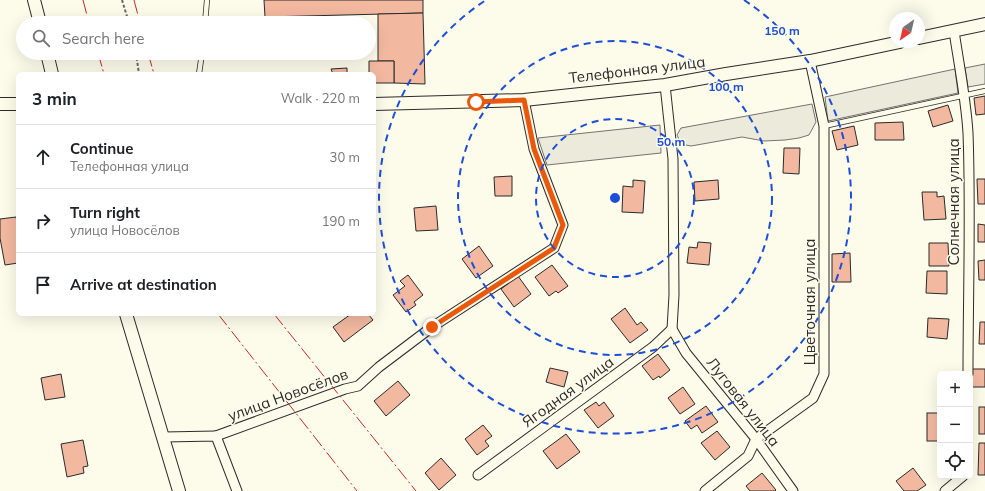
<!DOCTYPE html>
<meta charset="utf-8">
<style>
body{margin:0;font-family:Mulish,sans-serif;background:#f6f6f6;color:#202124}
.controls{position:absolute;right:12px;bottom:12px;display:grid;overflow:hidden;border-radius:6px;box-shadow:0 4px 16px #0002}
.controls button{width:36px;height:36px;display:grid;place-items:center;padding:0;border:0;border-bottom:1px solid #e0e0e0;background:#fff;color:#202124;font:20px sans-serif}
.compass{position:absolute;left:889px;top:12px;width:36px;height:36px;border-radius:50%;background:#fff;box-shadow:0 4px 16px #0002;rotate:214deg}
.stop{position:absolute;width:12px;height:12px;margin:-9px;border:3px solid #ea580c;border-radius:50%;background:#fff}
.stop.end{background:#ea580c;border-color:#fff;box-shadow:0 1px 4px #0008}
.list{margin:0;padding:0;list-style:none}
h2{display:flex;justify-content:space-between;align-items:center;height:52px;margin:0;padding:0 16px;font-size:17px}
h2 small{font-size:13px;font-weight:400;color:#757577}
.list li{display:grid;grid-template-columns:26px 1fr auto;gap:12px;align-items:center;box-sizing:border-box;height:64px;padding:0 16px;border-top:1px solid #e0e0e0}
.list b{display:block;font-size:15px;white-space:nowrap}
.list p{margin:0;font-size:13px;white-space:nowrap;color:#757577}
.list em{font-size:13px;font-style:normal;color:#757577}
.icon{flex:none;width:22px;height:22px;fill:none;stroke:currentColor;stroke-width:2;stroke-linecap:round;stroke-linejoin:round}
.map{position:relative;flex:none;width:985px;height:491px;overflow:hidden}
.search{position:absolute;background:#fff;box-shadow:0 4px 16px #0002;left:16px;top:16px;width:360px;height:44px;display:flex;align-items:center;gap:10px;box-sizing:border-box;padding:0 14px;border-radius:22px;color:#757577;font-size:15px}
.panel{position:absolute;background:#fff;box-shadow:0 4px 16px #0002;left:16px;top:72px;width:360px;height:244px;border-radius:6px}
.map>svg:first-child{display:block}
.green{fill:#ecebdb;stroke:#74746e}
.building{fill:#f2b8a0;stroke:#2b2b2b}
.lines{fill:none;stroke-linecap:round;stroke-linejoin:round}
.service-casing{stroke:#2b2b2b;stroke-width:6}
.minor-casing{stroke:#2b2b2b;stroke-width:11}
.tertiary-casing{stroke:#2b2b2b;stroke-width:14}
.path{stroke:#6a6964;stroke-width:2;stroke-dasharray:3 2;stroke-linecap:butt}
.service{stroke:#fdfbea;stroke-width:4.5}
.minor{stroke:#fdfbea;stroke-width:9}
.tertiary{stroke:#fdfbea;stroke-width:12}
.power{stroke:#c62828;stroke-width:1;stroke-dasharray:14 3 2 3;stroke-linecap:butt}
.route{stroke:#ea580c;stroke-width:5}
.ring{fill:none;stroke:#1d4ed8;stroke-width:2;stroke-dasharray:7 5}
.labels{text-anchor:middle;stroke-width:3;stroke-linejoin:round;paint-order:stroke}
.street-label{font-size:15px;fill:#2b2b2b;stroke:#fdfbea}
.centre{fill:#1d4ed8;stroke:#fdfbea;stroke-width:2}
.ring-label{font-size:12px;text-anchor:middle;font-weight:bold;fill:#1d4ed8;stroke:#fdfbea;stroke-width:3;stroke-linejoin:round;paint-order:stroke}
</style>
<div class="map">
<svg width="985" height="491" viewBox="0 0 985 491">
<rect width="100%" height="100%" fill="#fdfbea"/>
<!-- green -->
<g class="green">
<polygon points="985,64 985,84 968,87 965,68"/>
<polygon points="955,69 958,93 828,121 825,97"/>
<polygon points="812,104 816,122 809,135 799,138 785,140 764,141 742,137 691,146 681,144 677,135 681,128"/>
<polygon points="660,125 661,153 547,165 538,138"/>
</g>
<!-- building -->
<g class="building">
<polygon points="264,0 423,0 423,13 265,17"/>
<polygon points="423,13 425,84 394,83 394,61 378,61 378,14"/>
<polygon points="369,61 394,61 394,83 374,83 374,74 369,74"/>
<polygon points="347,68 347,74 325,74 333,74 331,69"/>
<polygon points="985,96 985,114 976,115 974,98"/>
<polygon points="948,105 953,121 933,127 928,111"/>
<polygon points="903,122 904,140 875,140 875,123"/>
<polygon points="854,126 858,145 837,150 832,131"/>
<polygon points="784,148 800,148 799,174 783,173"/>
<polygon points="512,176 512,196 495,196 494,177"/>
<polygon points="977,179 985,179 985,204 978,204"/>
<polygon points="633,180 645,181 643,213 622,212 623,186 633,187"/>
<polygon points="718,180 719,199 695,201 694,182"/>
<polygon points="922,192 937,192 937,197 944,196 946,219 924,220"/>
<polygon points="436,206 438,230 416,231 414,208"/>
<polygon points="16,217 18,226 18,263 5,265 0,238 0,219"/>
<polygon points="978,224 985,225 985,242 978,242"/>
<polygon points="698,242 711,243 709,265 687,263 689,247 697,248"/>
<polygon points="929,243 948,243 949,266 929,266"/>
<polygon points="479,246 493,266 476,278 462,259"/>
<polygon points="850,253 851,282 832,282 832,254"/>
<polygon points="985,260 985,280 979,280 978,261"/>
<polygon points="552,265 568,286 558,293 556,291 549,296 535,277"/>
<polygon points="927,271 947,271 947,294 926,293"/>
<polygon points="408,275 423,295 414,302 416,305 406,312 393,295 405,286 400,281"/>
<polygon points="518,276 531,294 514,307 501,289"/>
<polygon points="625,308 637,325 641,322 648,330 630,343 611,319"/>
<polygon points="351,314 368,314 373,320 344,342 333,327"/>
<polygon points="928,318 949,319 947,339 927,337"/>
<polygon points="980,322 985,322 985,344 979,344"/>
<polygon points="658,354 670,370 660,378 659,376 653,380 642,366"/>
<polygon points="550,368 568,372 564,387 546,382"/>
<rect x="972" y="369" width="13" height="18"/>
<polygon points="61,374 65,397 45,400 41,378"/>
<polygon points="398,381 410,395 386,416 374,401"/>
<polygon points="683,387 695,404 680,414 668,398"/>
<polygon points="596,402 599,406 604,402 614,416 598,428 584,410"/>
<polygon points="706,406 718,422 702,433 697,425 691,429 685,421"/>
<rect x="979" y="407" width="6" height="27"/>
<rect x="927" y="413" width="13" height="28"/>
<polygon points="483,425 492,436 485,441 489,446 477,455 465,439"/>
<polygon points="717,431 730,447 715,460 701,443"/>
<polygon points="566,434 580,452 557,469 543,451"/>
<polygon points="83,440 88,466 83,467 84,473 67,477 61,444"/>
<polygon points="979,443 985,443 985,475 978,475"/>
<polygon points="441,458 456,475 439,490 425,473"/>
<polygon points="913,468 926,485 917,491 904,491 896,481"/>
<polygon points="762,473 776,490 775,491 750,491 746,486"/>
</g>
<g class="lines">
<!-- service casing -->
<g class="service-casing">
<g id="service">
<polyline points="205,23 207,0"/>
<polyline points="199,74 202,53"/>
<polyline points="824,126 985,91"/>
</g>
</g>
<!-- minor casing -->
<g class="minor-casing">
<g id="minor">
<path d="M954,31C959,65 966,99 968,133C971,213 968,294 968,374"/>
<polyline points="665,85 673,159 674,295 672,329"/>
<polyline points="672,329 686,353 756,439 793,491"/>
<polyline points="216,436 345,389 358,386 379,367 432,327 554,248 563,225 534,149 524,100"/>
<polyline points="164,437 216,436 237,491"/>
<polyline points="478,475 653,347 672,329"/>
<polyline points="705,491 748,456 756,439 813,398 824,374 824,126 810,61"/>
<polyline points="945,491 963,476"/>
</g>
</g>
<!-- tertiary casing -->
<g class="tertiary-casing">
<g id="tertiary">
<polyline points="34,0 40,23"/>
<polyline points="919,38 985,24"/>
<polyline points="47,53 52,74"/>
<polyline points="0,104 18,104"/>
<polyline points="374,104 524,100 665,85 726,74 810,61 900,42"/>
<polyline points="126,314 179,491"/>
</g>
</g>
<!-- path -->
<g class="path">
<polyline points="122,0 129,23"/>
<polyline points="136,53 139,74"/>
</g>
<!-- service -->
<use href="#service" class="service"/>
<!-- minor -->
<use href="#minor" class="minor"/>
<!-- tertiary -->
<use href="#tertiary" class="tertiary"/>
<!-- power -->
<g class="power">
<polyline points="83,0 89,23"/>
<polyline points="134,0 140,23"/>
<polyline points="98,53 104,74"/>
<polyline points="148,53 154,74"/>
<polyline points="218,314 357,491"/>
<polyline points="274,314 416,491"/>
</g>
</g>
<g class="lines">
<!-- route -->
<polyline class="route" points="432,327 554,248 563,225 534,149 524,100 476,102"/>
</g>
<!-- distance rings -->
<g class="ring">
<circle cx="615" cy="198" r="79"/>
<circle cx="615" cy="198" r="157"/>
<path d="M744 0A236 236 0 1 1 486 0"/>
</g>
<g class="labels">
<!-- street labels -->
<g class="street-label">
<text transform="translate(637 70) rotate(-7)" y="5">Телефонная улица</text>
<text transform="translate(954 202) rotate(-90)" y="5">Солнечная улица</text>
<text transform="translate(810 302) rotate(-90)" y="5">Цветочная улица</text>
<text transform="translate(568 392) rotate(-36)" y="5">Ягодная улица</text>
<text transform="translate(288 395) rotate(-20)" y="5">улица Новосёлов</text>
<text transform="translate(743 402) rotate(52)" y="5">Луговая улица</text>
</g>
</g>
<circle cx="615" cy="198" r="6" class="centre"/>
<g class="ring-label">
<text x="782" y="35">150 m</text>
<text x="726" y="91">100 m</text>
<text x="671" y="146">50 m</text>
</g>
</svg>
<div class="controls">
<button>+</button>
<button>−</button>
<button><svg class="icon" aria-label="locate" viewBox="0 0 24 24"><circle cx="12" cy="12" r="6"/><path d="M12 2v4M12 18v4M2 12h4M18 12h4"/></svg></button>
</div>
<svg class="compass" viewBox="-18 -18 36 36"><path d="M0-13l5 13h-10z" fill="#e53935"/><path d="M0 13l5-13h-10z" fill="#757577"/></svg>
<div class="stop" style="left:476px;top:102px"></div>
<div class="stop end" style="left:432px;top:327px"></div>
<div class="search"><svg class="icon" aria-label="search" viewBox="0 0 24 24"><circle cx="10" cy="10" r="6"/><path d="M15 15l6 6"/></svg>Search here</div>
<section class="panel">
<h2>3 min<small>Walk · 220 m</small></h2>
<ul class="list">
<li><svg class="icon" aria-label="ahead" viewBox="0 0 24 24"><path d="M12 20V5M6 11l6-6 6 6"/></svg><div><b>Continue</b><p>Телефонная улица</p></div><em>30 m</em></li>
<li><svg class="icon" aria-label="right" viewBox="0 0 24 24"><path d="M7 20v-9h11M14 6l5 5-5 5"/></svg><div><b>Turn right</b><p>улица Новосёлов</p></div><em>190 m</em></li>
<li><svg class="icon" aria-label="arrive" viewBox="0 0 24 24"><path d="M6 21V4h12l-3 4 3 4H6"/></svg><div><b>Arrive at destination</b></div></li>
</ul>
</section>
</div>
